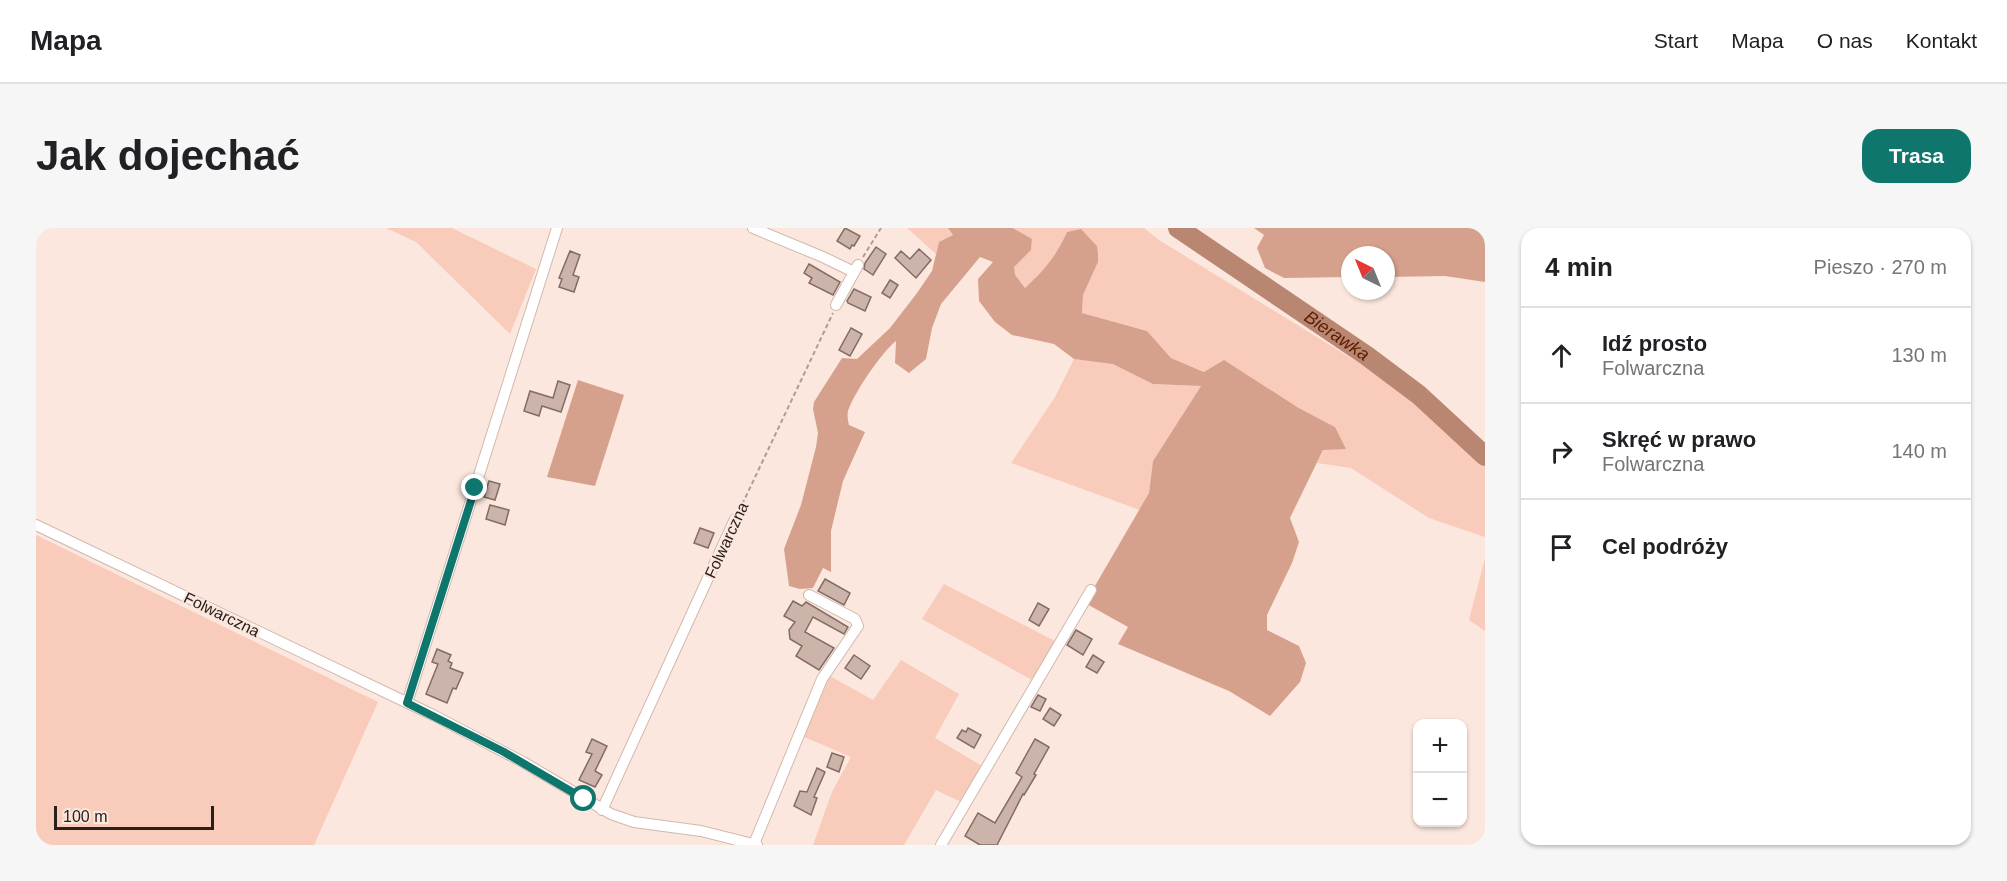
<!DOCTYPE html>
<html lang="pl">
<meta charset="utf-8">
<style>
body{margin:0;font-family:Helvetica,sans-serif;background:#f6f6f6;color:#202124}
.controls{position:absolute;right:18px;bottom:18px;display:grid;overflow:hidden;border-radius:12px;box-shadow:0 2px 4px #0004}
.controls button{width:54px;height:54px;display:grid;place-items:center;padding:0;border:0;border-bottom:2px solid #e0e0e0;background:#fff;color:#202124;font:30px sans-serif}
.compass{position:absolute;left:1305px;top:18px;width:54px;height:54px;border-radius:50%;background:#fff;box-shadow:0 2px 4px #0004;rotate:317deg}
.scale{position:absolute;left:18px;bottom:15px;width:160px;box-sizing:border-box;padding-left:6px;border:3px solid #29201c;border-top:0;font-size:16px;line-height:21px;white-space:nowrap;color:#29201c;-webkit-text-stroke:4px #fce7de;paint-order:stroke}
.stop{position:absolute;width:18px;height:18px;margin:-14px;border:4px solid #0f766e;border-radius:50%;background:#fff}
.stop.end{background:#0f766e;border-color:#fff;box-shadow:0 2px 6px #0008}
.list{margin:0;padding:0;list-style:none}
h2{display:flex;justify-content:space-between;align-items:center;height:78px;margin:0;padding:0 24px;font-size:26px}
h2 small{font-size:20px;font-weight:400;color:#757577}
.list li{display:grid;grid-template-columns:39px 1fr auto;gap:18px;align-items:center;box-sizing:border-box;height:96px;padding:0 24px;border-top:2px solid #e0e0e0}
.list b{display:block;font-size:22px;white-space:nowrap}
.list p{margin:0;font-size:20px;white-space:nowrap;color:#757577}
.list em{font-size:20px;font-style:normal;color:#757577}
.icon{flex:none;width:33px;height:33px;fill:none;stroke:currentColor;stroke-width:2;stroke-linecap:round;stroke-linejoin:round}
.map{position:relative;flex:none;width:1449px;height:617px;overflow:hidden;border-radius:18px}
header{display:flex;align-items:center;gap:36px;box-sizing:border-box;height:84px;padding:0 30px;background:#fff;border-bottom:2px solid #e0e0e0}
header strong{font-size:28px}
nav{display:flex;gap:33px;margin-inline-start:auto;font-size:21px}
.intro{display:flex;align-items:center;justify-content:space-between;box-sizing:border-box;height:144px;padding:0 36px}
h1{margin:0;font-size:42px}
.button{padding:15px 27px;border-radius:18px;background:#0f766e;color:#fff;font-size:21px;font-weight:700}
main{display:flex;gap:36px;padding:0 36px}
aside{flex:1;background:#fff;border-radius:18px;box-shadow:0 2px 4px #0004}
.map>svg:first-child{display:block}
.green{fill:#f8cbba}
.forest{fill:#d6a18c}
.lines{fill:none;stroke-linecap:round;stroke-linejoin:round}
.river{stroke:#b98671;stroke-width:20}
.building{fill:#cdb4aa;stroke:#836c63;stroke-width:1.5}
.minor-casing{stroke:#d1b8ae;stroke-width:12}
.path{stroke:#ad9c95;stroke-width:2;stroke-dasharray:4.5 3;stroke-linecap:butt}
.minor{stroke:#fff;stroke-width:10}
.route{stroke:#0f766e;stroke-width:8}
.labels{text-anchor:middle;stroke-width:4.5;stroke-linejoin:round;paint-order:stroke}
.street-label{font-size:16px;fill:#29201c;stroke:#fce7de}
.water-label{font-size:18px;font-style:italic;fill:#5c1d00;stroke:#fce7de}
</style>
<header>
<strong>Mapa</strong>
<nav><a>Start</a><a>Mapa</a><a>O nas</a><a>Kontakt</a></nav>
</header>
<div class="intro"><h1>Jak dojechać</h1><a class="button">Trasa</a></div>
<main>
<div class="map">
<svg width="1449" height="617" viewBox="0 0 1449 617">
<rect width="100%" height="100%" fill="#fce7de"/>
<!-- green -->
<g class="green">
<polygon points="350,0 416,0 500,41 474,106 380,14"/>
<polygon points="871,0 912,0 917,7 903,14 900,26"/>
<path d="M977,0H1108L1123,12L1372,165L1449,238V309L1393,290L1315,240L1281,235L1299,199L1261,179L1169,144L1135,130L1111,103L1046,85L1047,67L1062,34L1031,4C1019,30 1009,41 989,60L978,47V38L995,22L996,11Z"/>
<polygon points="1038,131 1077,135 1117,156 1165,158 1117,233 1113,265 1104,282 975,235 1019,169"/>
<polygon points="0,307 342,474 278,617 0,617"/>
<polygon points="1449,330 1449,403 1433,392"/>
<polygon points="908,356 1019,413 996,452 886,391"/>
<polygon points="865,432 923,466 899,510 946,538 925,574 900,562 868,617 777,617 796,564 815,529 766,508 794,448 837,472"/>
</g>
<!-- forest -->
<g class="forest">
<path d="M912,0H977L996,11L995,22L978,39L979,47L989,60C1009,41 1019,30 1031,4L1045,1L1061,18L1062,26V34L1047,67L1046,85L1111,103L1135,130L1168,144L1188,132L1261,179L1299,199L1310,221L1287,222L1254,290L1263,314L1256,335L1231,387V402L1263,418L1270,435L1264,454L1234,488L1193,463L1082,416L1092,399L1049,375L1113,265L1117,233L1165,158L1117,156L1077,136L1038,131L1018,116L976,107L959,94L943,73L942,51L957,34L944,29L905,76L896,100L890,131L873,145L859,135L860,113C845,125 818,165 812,183C811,187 812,193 813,197L829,204L807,253L795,303V344L787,340L777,360L764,361L753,358L748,321L765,277L780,219L782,205L777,181L778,174L806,130L821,131L854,100L881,65L896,43L903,14L917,7Z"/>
<polygon points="1218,0 1449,0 1449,54 1409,48 1350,49 1350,27 1314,27 1314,49 1248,50 1229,40 1221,20 1228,7"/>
<polygon points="542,152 588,167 559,258 511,249"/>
</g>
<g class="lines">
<!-- river -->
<path class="river" id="s1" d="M1142,0L1331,128L1383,167L1449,228"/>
</g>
<!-- building -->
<g class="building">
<polygon points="809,0 824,8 818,18 816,17 814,21 801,13"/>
<polygon points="840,19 850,26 837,47 828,41 829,35"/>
<polygon points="883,21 895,32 880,50 859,30 865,23 874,31"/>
<polygon points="534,23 544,27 537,47 543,49 538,64 523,59 526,51 523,50"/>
<polygon points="773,36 804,54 797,67 773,55 776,50 768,45"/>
<polygon points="854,52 862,57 854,70 846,65"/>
<polygon points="818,61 835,69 829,83 812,75 811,73"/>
<polygon points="815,100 826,106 814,128 803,122"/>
<polygon points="522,153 534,157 525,184 506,178 503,188 488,183 494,163 517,170"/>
<polygon points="453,253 464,256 459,272 448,269"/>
<polygon points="454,277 473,282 469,297 450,291"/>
<polygon points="664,300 678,305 672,320 658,315"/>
<polygon points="789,351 814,365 808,377 782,363"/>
<polygon points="757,373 766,378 770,374 812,399 808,406 777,389 769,404 798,420 783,442 760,428 766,418 754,411 753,402 759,394 748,388"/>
<polygon points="1002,375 1013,381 1003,398 993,392"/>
<polygon points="1040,402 1056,411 1047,427 1031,417"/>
<polygon points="401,421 415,427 412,433 416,435 414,440 427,445 420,461 417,460 411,475 390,466 402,436 396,434"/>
<polygon points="818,427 834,438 825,451 809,440"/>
<polygon points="1057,427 1068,434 1061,445 1050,439"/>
<polygon points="1002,467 1010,471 1004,483 995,479"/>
<polygon points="1014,480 1025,487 1018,498 1007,491"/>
<polygon points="932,500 945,507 938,520 921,510 926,502 930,504"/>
<polygon points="556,511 571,518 559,543 566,547 559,559 543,552 556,526 550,524"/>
<polygon points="999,511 1013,519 998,546 1000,547 988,567 987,566 961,617 944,617 929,608 942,585 959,595 986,549 980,545"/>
<polygon points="796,525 808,529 803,544 791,539"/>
<polygon points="781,540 789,544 778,569 781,570 775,587 758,578 764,563 771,564"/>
</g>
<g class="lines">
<!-- minor casing -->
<g class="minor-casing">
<g id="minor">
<polyline points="717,0 787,29 818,44"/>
<polyline points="800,77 822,37"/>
<polyline points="0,297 397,487 487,534 575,586 598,594 665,603 721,617"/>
<polyline points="371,475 521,0"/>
<polyline points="566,582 699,291"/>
<polyline points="718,616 786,451 822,398 819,391 773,367"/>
<polyline points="905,617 1055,362"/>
</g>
</g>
<!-- path -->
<g class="path">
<polyline points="827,29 845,0"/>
<polyline points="703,283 797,85"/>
</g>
<!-- minor -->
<use href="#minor" class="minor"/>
</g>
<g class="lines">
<!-- route -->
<polyline class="route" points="439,260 371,475 468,524 548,571"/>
</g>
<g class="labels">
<!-- street labels -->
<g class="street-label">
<text transform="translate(690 312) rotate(-65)" y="6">Folwarczna</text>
<text transform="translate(186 386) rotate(26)" y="6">Folwarczna</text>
</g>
<!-- water labels -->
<g class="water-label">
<text dy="6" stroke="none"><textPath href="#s1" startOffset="192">Bierawka</textPath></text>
</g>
</g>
</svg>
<div class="controls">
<button>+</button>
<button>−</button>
</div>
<svg class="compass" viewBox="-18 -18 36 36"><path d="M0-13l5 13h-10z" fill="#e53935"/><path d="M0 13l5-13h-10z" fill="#757577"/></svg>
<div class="scale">100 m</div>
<div class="stop" style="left:548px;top:571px"></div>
<div class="stop end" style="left:439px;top:260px"></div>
</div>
<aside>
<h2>4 min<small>Pieszo · 270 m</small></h2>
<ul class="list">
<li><svg class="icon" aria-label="ahead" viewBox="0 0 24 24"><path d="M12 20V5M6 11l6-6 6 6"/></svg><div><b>Idź prosto</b><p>Folwarczna</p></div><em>130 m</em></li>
<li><svg class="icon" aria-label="right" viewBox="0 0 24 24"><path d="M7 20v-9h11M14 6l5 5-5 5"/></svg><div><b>Skręć w prawo</b><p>Folwarczna</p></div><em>140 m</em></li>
<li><svg class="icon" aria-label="arrive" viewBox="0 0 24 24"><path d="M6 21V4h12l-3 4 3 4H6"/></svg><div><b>Cel podróży</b></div></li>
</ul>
</aside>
</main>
